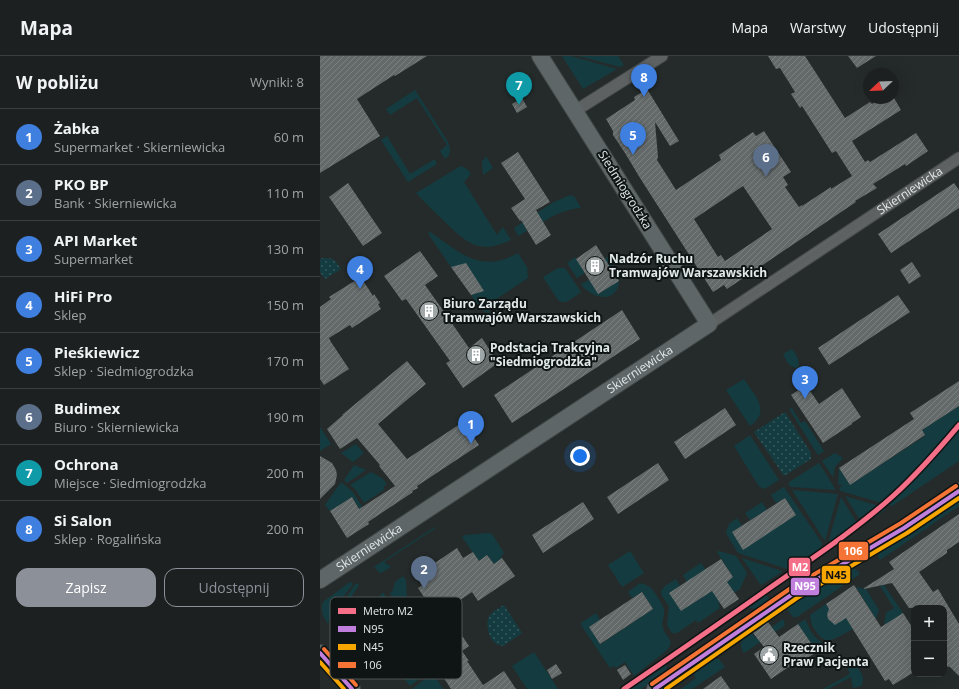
<!DOCTYPE html>
<html lang="pl">
<meta charset="utf-8">
<style>
body{margin:0;font-family:"Open Sans",sans-serif;background:#252829;color:#f1f3f6}
.controls{position:absolute;right:12px;bottom:12px;display:grid;overflow:hidden;border-radius:8px;box-shadow:0 4px 16px #0002}
.controls button{width:36px;height:36px;display:grid;place-items:center;padding:0;border:0;border-bottom:1px solid #3a3e3e;background:#1c2020;color:#f1f3f6;font:20px sans-serif}
.compass{position:absolute;left:543px;top:12px;width:36px;height:36px;border-radius:50%;background:#1c2020;box-shadow:0 4px 16px #0002;rotate:247deg}
.you{position:absolute;left:260px;top:400px;width:14px;height:14px;margin:-10px;border:3px solid #fff;border-radius:50%;background:#1a73e8;box-shadow:0 0 0 6px #1a73e833}
.badge{display:grid;place-items:center;width:26px;height:26px;border-radius:50%;background:#8c9099;color:#fff;font-size:13px;font-weight:700}
.pin{position:absolute;translate:-50% -33px;filter:drop-shadow(0 1px 2px #0008)}
.pin::after{content:'';position:absolute;top:21px;width:14px;height:12px;background:inherit;clip-path:polygon(0 0,100% 0,50% 100%)}
.list{margin:0;padding:0;list-style:none}
h2{display:flex;justify-content:space-between;align-items:center;height:52px;margin:0;padding:0 16px;font-size:17px}
h2 small{font-size:13px;font-weight:400;color:#a0a3a5}
.list li{display:grid;grid-template-columns:26px 1fr auto;gap:12px;align-items:center;box-sizing:border-box;height:56px;padding:0 16px;border-top:1px solid #3a3e3e}
.list b{display:block;font-size:15px;white-space:nowrap}
.list p{margin:0;font-size:13px;white-space:nowrap;color:#a0a3a5}
.list em{font-size:13px;font-style:normal;color:#a0a3a5}
.actions{display:flex;gap:8px;padding:12px 16px}
.actions a{flex:1;padding:9px 0;border:1px solid #8c9099;border-radius:12px;text-align:center;font-size:14px;color:#8c9099}
.actions .main{background:#8c9099;color:#fff}
.map{position:relative;flex:none;width:639px;height:633px;overflow:hidden}
header{display:flex;align-items:center;gap:24px;box-sizing:border-box;height:56px;padding:0 20px;background:#1c2020;border-bottom:1px solid #3a3e3e}
header strong{font-size:19px}
nav{display:flex;gap:22px;margin-inline-start:auto;font-size:14px}
main{display:flex}
aside{flex:1;background:#1c2020}
.map>svg:first-child{display:block}
.grass{fill:#143c40}
.park{fill:url(#park-dots)}
.building{fill:url(#building-hatch);fill-rule:evenodd}
.lines{fill:none;stroke-linecap:round;stroke-linejoin:round}
.street-casing{stroke:#414646;stroke-width:13}
.secondary-casing{stroke:#414646;stroke-width:18}
.street{stroke:#5d6161;stroke-width:11}
.secondary{stroke:#5e6667;stroke-width:16}
.tram{stroke:#626767;stroke-width:1}
.bus-1-casing{stroke:#0f1414;stroke-width:7}
.bus-2-casing{stroke:#0f1414;stroke-width:7}
.bus-3-casing{stroke:#0f1414;stroke-width:7}
.bus-1{stroke:#c07fdc;stroke-width:4}
.bus-2{stroke:#f7a600;stroke-width:4}
.bus-3{stroke:#f57335;stroke-width:4}
.metro-1-casing{stroke:#0f1414;stroke-width:8}
.metro-1{stroke:#f66f88;stroke-width:5}
.labels{text-anchor:middle;stroke-width:4;stroke-linejoin:round;paint-order:stroke}
.street-label{font-size:12px;fill:#e3eaeb;stroke:#0f1414}
.poi-label{font-size:12px;font-weight:bold;fill:#e3eaeb;stroke:#0f1414;text-anchor:start}
.key{fill:#0f1414;stroke:#4f5454;stroke-width:1}
.key-label{font-size:11px;fill:#e3eaeb}
.line-badge{stroke:#0f1414;stroke-width:1.5}
.badge-label{font-size:11px;text-anchor:middle;font-weight:bold;fill:#fff}
.pale-badge-label{font-size:11px;text-anchor:middle;font-weight:bold;fill:#111}
</style>
<header>
<strong>Mapa</strong>
<nav><a>Mapa</a><a>Warstwy</a><a>Udostępnij</a></nav>
</header>
<main>
<aside>
<h2>W pobliżu<small>Wyniki: 8</small></h2>
<ul class="list">
<li><span class="badge" style="background:#3f7fe0">1</span><div><b>Żabka</b><p>Supermarket · Skierniewicka</p></div><em>60 m</em></li>
<li><span class="badge" style="background:#5c6f8a">2</span><div><b>PKO BP</b><p>Bank · Skierniewicka</p></div><em>110 m</em></li>
<li><span class="badge" style="background:#3f7fe0">3</span><div><b>API Market</b><p>Supermarket</p></div><em>130 m</em></li>
<li><span class="badge" style="background:#3f7fe0">4</span><div><b>HiFi Pro</b><p>Sklep</p></div><em>150 m</em></li>
<li><span class="badge" style="background:#3f7fe0">5</span><div><b>Pieśkiewicz</b><p>Sklep · Siedmiogrodzka</p></div><em>170 m</em></li>
<li><span class="badge" style="background:#5c6f8a">6</span><div><b>Budimex</b><p>Biuro · Skierniewicka</p></div><em>190 m</em></li>
<li><span class="badge" style="background:#0f9aa8">7</span><div><b>Ochrona</b><p>Miejsce · Siedmiogrodzka</p></div><em>200 m</em></li>
<li><span class="badge" style="background:#3f7fe0">8</span><div><b>Si Salon</b><p>Sklep · Rogalińska</p></div><em>200 m</em></li>
</ul>
<div class="actions"><a class="main">Zapisz</a><a>Udostępnij</a></div>
</aside>
<div class="map">
<svg width="639" height="633" viewBox="0 0 639 633">
<defs>
<pattern id="park-dots" width="8" height="8" patternUnits="userSpaceOnUse"><rect width="8" height="8" fill="#143c40"/><path d="M2 2h.1M6 6h.1" fill="none" stroke="#36585c" stroke-width="1.8" stroke-linecap="round"/></pattern>
<pattern id="building-hatch" width="6" height="6" patternUnits="userSpaceOnUse"><rect width="6" height="6" fill="#646a6a"/><path d="M-1 1l2-2M0 6l6-6M5 7l2-2" fill="none" stroke="#7a7f7f"/></pattern>
</defs>
<rect width="100%" height="100%" fill="#252b2b"/>
<!-- grass -->
<g class="grass">
<polygon points="242,0 251,0 297,13 263,33"/>
<polygon points="258,0 298,0 304,9 300,11"/>
<path d="M95,34L128,86C131,93 131,99 125,103L120,95L127,89L97,42L70,59L66,53Z"/>
<polygon points="67,80 90,118 113,104 115,104 117,108 88,126 61,84"/>
<polygon points="166,100 173,112 163,119 162,106"/>
<path d="M141,110L147,113L151,118L144,126L177,179L183,171L191,184C160,198 149,189 127,168C117,158 106,148 96,137L139,111Z"/>
<path d="M250,139L254,140L261,152C247,153 235,158 223,166L221,162L205,171L207,175L198,180L194,172L232,147Z"/>
<path d="M110,176C141,197 160,218 198,197L207,211L208,222L166,250L170,257H168C160,254 156,246 151,239L163,235L131,211L111,182L108,177Z"/>
<polygon points="255,201 265,217 257,222 247,207"/>
<path d="M287,201L300,221V222L299,223C299,227 299,230 297,233C289,248 268,239 261,228L269,224L279,238L298,225L284,203Z"/>
<path d="M238,212H245L261,236C254,241 245,250 238,244L223,221Z"/>
<path d="M472,293C476,298 479,303 479,310L476,312C469,311 466,304 463,298Z"/>
<path d="M424,323C434,339 452,355 430,370L406,334Z"/>
<polygon points="639,350 639,405 572,450 521,435 519,432 522,430 520,428 518,429 519,412 530,429 605,380 602,374"/>
<polygon points="472,352 481,367 485,365 504,395 498,399 469,353"/>
<polygon points="0,371 11,388 0,395"/>
<polygon points="430,379 459,424 445,433 440,431 438,429 414,390"/>
<polygon points="36,388 44,397 33,406 21,397"/>
<polygon points="515,397 523,402 515,411 513,421 502,405"/>
<polygon points="499,407 516,434 472,431 469,430 469,426"/>
<polygon points="34,409 46,414 27,427 24,424"/>
<polygon points="51,416 62,422 67,428 63,431 65,433 44,447 35,433 30,429"/>
<polygon points="21,426 33,436 43,452 40,453 32,441 10,455 5,449"/>
<polygon points="464,431 502,487 501,492 467,513 418,497 407,479 406,475 409,468 417,462 422,470 412,476 423,493 476,459 465,442 456,447 451,439"/>
<polygon points="472,434 518,438 505,485"/>
<polygon points="525,440 566,452 565,454 544,468 542,467"/>
<polygon points="521,441 538,469 538,471 510,487 508,487"/>
<polygon points="639,444 639,450 560,504 558,500 560,496"/>
<polygon points="442,446 447,454 430,464 425,457"/>
<polygon points="115,471 116,472 64,506 71,511 63,516 60,517 54,511"/>
<polygon points="168,477 172,478 184,497 181,500 182,502 174,508 167,499 159,505 142,481 145,479"/>
<polygon points="310,495 324,517 302,531 288,509"/>
<polygon points="399,495 416,500 427,517 420,533 398,548 400,552 378,567 376,564 357,577 352,577 347,569 349,550 342,540 341,535 345,530 356,523 360,530 350,537 361,555 413,521 397,496"/>
<polygon points="422,502 462,515 462,516 441,529 440,528"/>
<polygon points="381,507 386,514 367,526 363,519"/>
<polygon points="531,512 536,513 540,518 477,561 473,561 472,560 466,551"/>
<polygon points="83,520 86,524 87,544 78,551 70,538 73,534 75,526"/>
<path d="M30,526L33,528L12,556L8,568C3,561 0,554 3,546Z"/>
<polygon points="36,527 39,529 19,560 18,566 10,572 9,571 15,558"/>
<path d="M320,527C324,528 329,530 331,532C334,535 344,550 344,554C345,559 341,567 343,572C345,581 356,584 347,594L314,620L305,606L296,612L294,610L290,612L261,569V567L276,557L280,564L269,571L281,588L333,553L322,536L312,542L308,536Z"/>
<polygon points="564,529 583,557 564,569 566,557 574,552 560,530"/>
<polygon points="536,531 546,533 559,554 556,563"/>
<polygon points="63,536 74,554 65,562 71,572 81,567 111,614 90,630 41,566"/>
<polygon points="445,539 447,540 450,544 437,553 425,551"/>
<path d="M506,548L510,554L507,558C509,571 518,565 526,562L533,573C529,575 514,584 510,584C502,586 495,575 492,569C491,566 491,563 490,559Z"/>
<path d="M463,563L465,568L464,570L424,597C417,587 423,582 431,576L436,582Z"/>
<path d="M484,564H486C491,578 494,581 507,590L497,596L478,568Z"/>
<polygon points="214,596 238,633 207,633 192,610"/>
<polygon points="393,602 399,603 405,611 372,633 361,633 376,622 372,616"/>
<polygon points="345,607 347,610 346,617 321,633 311,633 325,623"/>
<path d="M533,608L536,609C541,617 546,621 541,630L533,632L531,621L508,633H503L530,618L526,609Z"/>
<polygon points="113,617 123,633 92,633"/>
</g>
<!-- park -->
<g class="park">
<path d="M2,202C14,202 14,203 21,213L5,223L0,216V204Z"/>
<polygon points="465,356 491,397 491,403 464,420 434,376"/>
<path d="M184,549L202,577L183,590C180,589 176,589 174,586C168,581 165,565 170,559C173,555 179,552 184,549Z"/>
</g>
<!-- building -->
<g class="building">
<polygon points="0,0 107,0 75,20 74,19 37,43 60,80 0,117"/>
<path d="M448,0H485L525,62L550,46L552,48L561,42H574L581,54L532,85L545,106L548,104L550,106L596,77L608,95L586,110L585,108L553,128L557,132L535,145L536,146L407,233L404,229L393,236L320,122L305,97L293,79V75L286,63L315,44L314,41L327,33L359,85L350,90L335,66L338,101L337,104L356,134L401,104L399,99L433,76L436,80L444,75L471,116L463,121L468,129L465,131L479,151L482,149V150L511,131V133L532,120L516,95L512,97L482,50L480,52L471,38L475,36L460,12L456,13ZM423,130L452,173L405,205L401,199L398,201L374,163Z"/>
<polygon points="528,0 556,0 537,12"/>
<polygon points="202,42 207,51 197,57 192,48"/>
<polygon points="198,96 230,146 216,154 231,179 216,189 201,164 200,165 191,152 205,143 181,107"/>
<polygon points="28,127 62,177 43,190 9,141"/>
<polygon points="634,127 639,134 639,152 571,197 558,178"/>
<polygon points="276,189 299,225 278,238 256,203"/>
<polygon points="100,195 118,220 105,229 120,250 149,292 162,282 178,307 143,332 126,307 130,305 86,243 82,245 64,220"/>
<polygon points="592,206 601,220 589,228 580,214"/>
<polygon points="146,207 164,235 151,239 131,211"/>
<polygon points="42,223 53,240 54,238 60,247 58,248 61,253 32,272 30,269 9,282 11,286 29,313 4,329 0,323 0,251 11,243 9,241 36,224 38,226"/>
<polygon points="578,239 590,256 509,309 498,292"/>
<polygon points="302,254 320,283 192,367 174,339"/>
<polygon points="87,305 106,328 58,368 87,403 143,366 159,389 97,430 98,432 92,435 93,436 48,466 49,468 27,482 10,455 32,441 39,453 75,430 59,410 60,409 37,382 20,393 7,373 23,359 22,359"/>
<polygon points="639,325 639,350 602,374 605,379 530,429 519,412 594,363 590,357"/>
<polygon points="486,329 499,348 522,332 541,361 532,367 532,368 503,387 471,339"/>
<polygon points="405,352 416,369 365,403 354,386"/>
<polygon points="0,400 12,407 16,414 17,419 15,428 0,443"/>
<polygon points="338,407 349,424 298,458 287,441"/>
<polygon points="465,442 476,459 423,494 412,476"/>
<polygon points="263,446 274,463 223,497 212,479"/>
<polygon points="639,458 639,486 627,494 627,497 599,516 613,536 618,533 639,568 639,620 630,611 624,610 624,552 589,552 572,527 544,533 544,532 574,513 569,506"/>
<polygon points="137,492 143,502 153,496 159,505 167,499 174,508 182,502 195,520 158,545 152,536 134,548 139,556 138,557 142,562 134,568 149,590 142,595 149,605 147,605 163,629 184,615 196,633 131,633 120,616 121,615 106,592 120,583 95,547 104,541 98,532 107,526 100,517"/>
<polygon points="401,503 413,521 407,526 419,543 404,553 392,535 361,555 349,537"/>
<polygon points="534,529 561,571 583,557 594,574 594,616 573,629 569,623 565,625 526,562 515,569 508,563 507,558 509,553 506,548"/>
<polygon points="322,536 333,553 280,588 269,571"/>
<polygon points="448,566 459,581 478,568 497,596 477,608 476,606 451,623 434,598 444,591 433,577"/>
<polygon points="236,608 242,617 232,623 227,614"/>
<polygon points="305,609 311,618 303,624 297,614"/>
<polygon points="401,620 410,633 383,633"/>
</g>
<g class="lines">
<!-- street casing -->
<g class="street-casing">
<g id="street">
<polyline points="255,55 342,0"/>
<path id="s1" d="M389,268L639,102"/>
</g>
</g>
<!-- secondary casing -->
<g class="secondary-casing">
<g id="secondary">
<path id="s2" d="M0,524L389,268L220,0"/>
<polyline points="0,597 32,633"/>
<polyline points="335,633 474,537 584,472 639,435"/>
</g>
</g>
<!-- street -->
<use href="#street" class="street"/>
<!-- secondary -->
<use href="#secondary" class="secondary"/>
<!-- tram -->
<g class="tram">
<polyline points="424,240 522,176"/>
<polyline points="98,455 189,396"/>
<polyline points="0,527 405,260 483,209 639,105"/>
</g>
<!-- bus-1 casing -->
<g class="bus-1-casing">
<g id="bus-1">
<polyline points="0,597 32,633"/>
<polyline points="335,633 474,537 584,472 639,435"/>
</g>
</g>
<!-- bus-2 casing -->
<g class="bus-2-casing">
<g id="bus-2">
<polyline points="0,606 24,633"/>
<polyline points="346,633 477,542 587,477 639,442"/>
</g>
</g>
<!-- bus-3 casing -->
<g class="bus-3-casing">
<g id="bus-3">
<polyline points="4,593 36,629"/>
<polyline points="332,628 471,532 581,467 636,430"/>
</g>
</g>
<!-- bus-1 -->
<use href="#bus-1" class="bus-1"/>
<!-- bus-2 -->
<use href="#bus-2" class="bus-2"/>
<!-- bus-3 -->
<use href="#bus-3" class="bus-3"/>
<!-- metro-1 casing -->
<g class="metro-1-casing">
<path id="metro-1" d="M304,633C351,601 397,569 444,536C488,505 533,476 573,440C597,418 618,394 639,369"/>
</g>
<!-- metro-1 -->
<use href="#metro-1" class="metro-1"/>
</g>
<!-- icons -->
<defs>
<g id="building-disc" transform="scale(1)"><circle r="9.5" fill="#a0a7a8" stroke="#0f1414"/><path d="M-4-6H4V6H1V3H-1V6H-4ZM-2.5-4.3h1.7v1.8h-1.7ZM.8-4.3h1.7v1.8H.8ZM-2.5-1h1.7V.8h-1.7ZM.8-1h1.7V.8H.8Z" fill="#fff"/></g>
<g id="civic-disc" transform="scale(1)"><circle r="9.5" fill="#a0a7a8" stroke="#0f1414"/><path d="M-.6-6.5H3V-4.5H.6V-3L4-1V1h2V6H-6V1h2V-1L-.6-3ZM-1.2 2.5V6h2.4V2.5Z" fill="#fff"/></g>
</defs>
<g fill-rule="evenodd">
<use href="#building-disc" x="275" y="210"/>
<use href="#building-disc" x="109" y="255"/>
<use href="#building-disc" x="156" y="299"/>
<use href="#civic-disc" x="449" y="599"/>
</g>
<g class="labels">
<!-- street labels -->
<g class="street-label">
<text transform="translate(305 134) rotate(58)" y="4">Siedmiogrodzka</text>
<text dy="4" stroke="none"><textPath href="#s1" startOffset="241">Skierniewicka</textPath></text>
<text dy="4" stroke="none"><textPath href="#s2" startOffset="383">Skierniewicka</textPath></text>
<text dy="4" stroke="none"><textPath href="#s2" startOffset="59">Skierniewicka</textPath></text>
</g>
<!-- poi labels -->
<g class="poi-label">
<text x="289" y="207">Nadzór Ruchu<tspan x="289" dy="14">Tramwajów Warszawskich</tspan></text>
<text x="123" y="252">Biuro Zarządu<tspan x="123" dy="14">Tramwajów Warszawskich</tspan></text>
<text x="170" y="296">Podstacja Trakcyjna<tspan x="170" dy="14">"Siedmiogrodzka"</tspan></text>
<text x="463" y="596">Rzecznik<tspan x="463" dy="14">Praw Pacjenta</tspan></text>
</g>
</g>
<!-- legend -->
<rect x="10" y="541" width="132" height="82" rx="6" class="key"/>
<rect x="18" y="552" width="18" height="6" fill="#f66f88"/>
<rect x="18" y="570" width="18" height="6" fill="#c07fdc"/>
<rect x="18" y="588" width="18" height="6" fill="#f7a600"/>
<rect x="18" y="606" width="18" height="6" fill="#f57335"/>
<g class="key-label">
<text x="43" y="559">Metro M2</text>
<text x="43" y="577">N95</text>
<text x="43" y="595">N45</text>
<text x="43" y="613">106</text>
</g>
<g class="line-badge">
<rect x="518" y="485" width="31" height="20" rx="4" fill="#f57335"/>
<rect x="468" y="501" width="23" height="20" rx="4" fill="#f66f88"/>
<rect x="501" y="509" width="30" height="19" rx="4" fill="#f7a600"/>
<rect x="470" y="521" width="30" height="19" rx="4" fill="#c07fdc"/>
</g>
<g class="badge-label">
<text x="533" y="499">106</text>
<text x="480" y="515">M2</text>
<text x="485" y="534">N95</text>
</g>
<g class="pale-badge-label">
<text x="516" y="523">N45</text>
</g>
</svg>
<div class="controls">
<button>+</button>
<button>−</button>
</div>
<svg class="compass" viewBox="-18 -18 36 36"><path d="M0-13l5 13h-10z" fill="#e53935"/><path d="M0 13l5-13h-10z" fill="#a0a3a5"/></svg>
<div class="you"></div>
<div class="pin badge" style="left:151px;top:388px;background:#3f7fe0">1</div>
<div class="pin badge" style="left:104px;top:533px;background:#5c6f8a">2</div>
<div class="pin badge" style="left:485px;top:343px;background:#3f7fe0">3</div>
<div class="pin badge" style="left:40px;top:233px;background:#3f7fe0">4</div>
<div class="pin badge" style="left:313px;top:99px;background:#3f7fe0">5</div>
<div class="pin badge" style="left:446px;top:121px;background:#5c6f8a">6</div>
<div class="pin badge" style="left:199px;top:49px;background:#0f9aa8">7</div>
<div class="pin badge" style="left:324px;top:41px;background:#3f7fe0">8</div>
</div>
</main>
